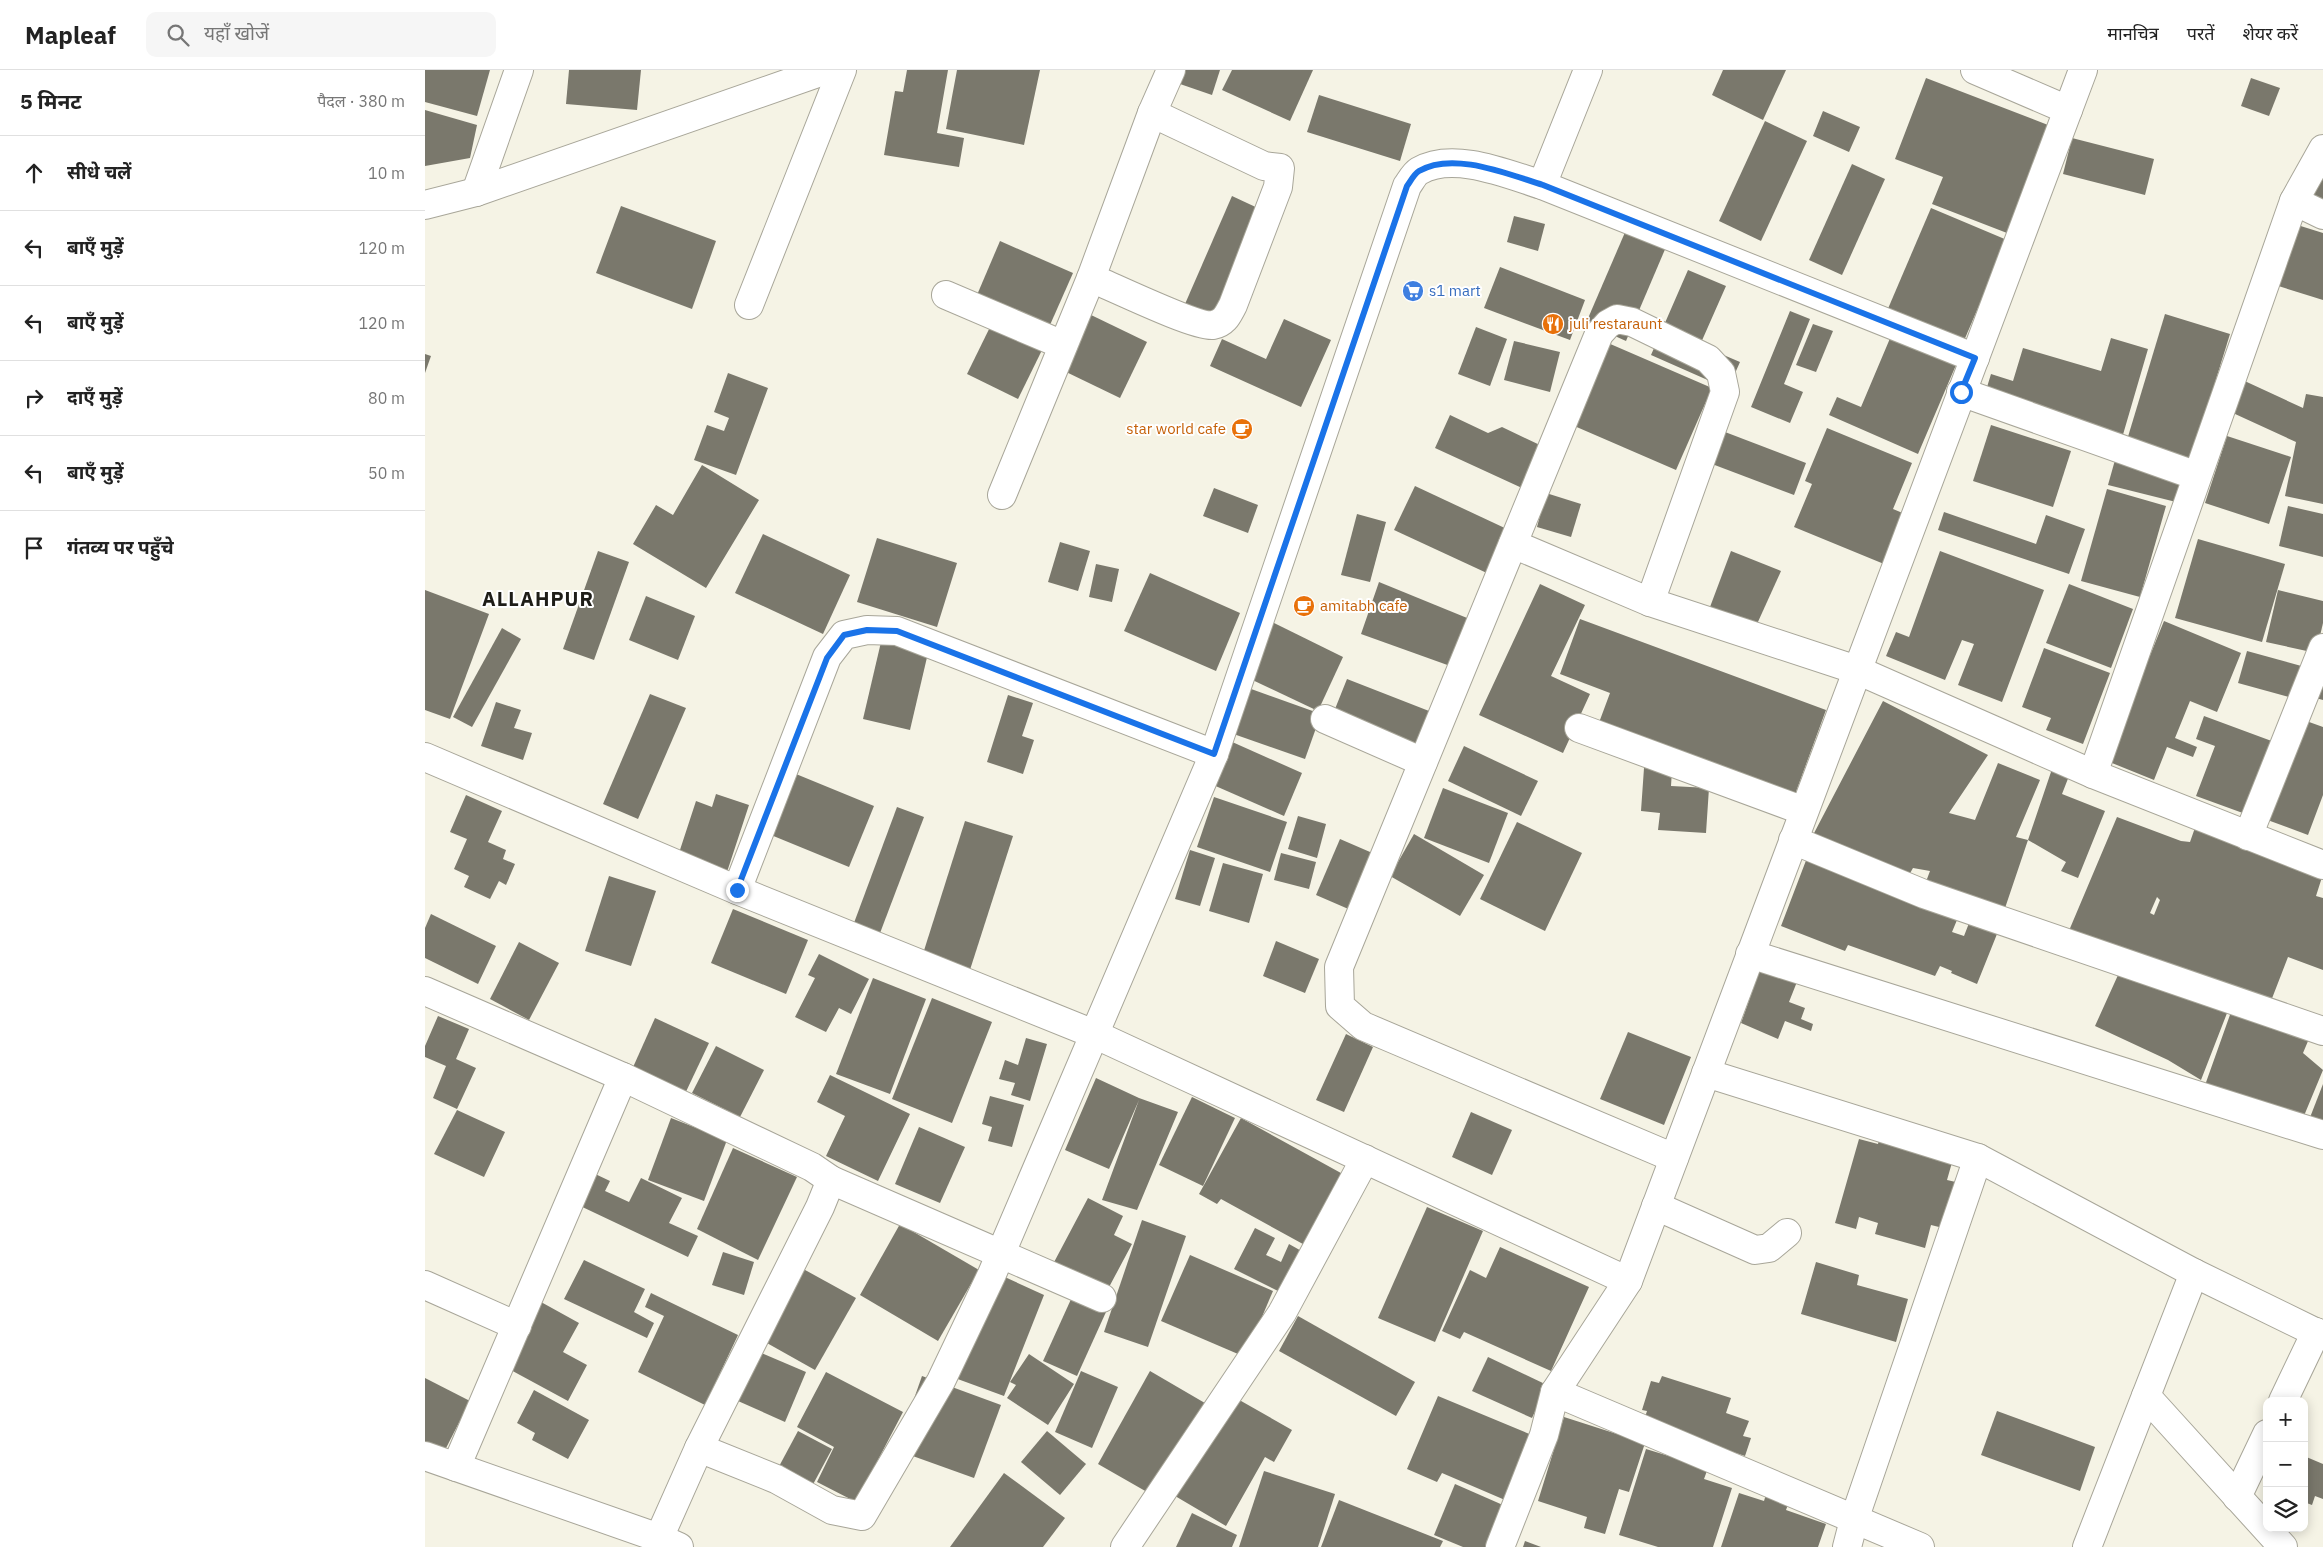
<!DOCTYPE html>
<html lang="hi">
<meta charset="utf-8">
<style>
body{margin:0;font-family:"IBM Plex Sans","Noto Sans Devanagari",sans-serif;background:#f6f6f6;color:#222}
.controls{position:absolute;right:15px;bottom:15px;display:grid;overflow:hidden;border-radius:10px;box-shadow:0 2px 12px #0003}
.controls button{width:45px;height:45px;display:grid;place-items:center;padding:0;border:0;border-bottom:1px solid #e0e0e0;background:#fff;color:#222;font:25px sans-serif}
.stop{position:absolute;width:15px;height:15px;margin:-11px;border:4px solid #1a73e8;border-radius:50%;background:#fff}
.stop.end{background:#1a73e8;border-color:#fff;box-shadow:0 1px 5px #0008}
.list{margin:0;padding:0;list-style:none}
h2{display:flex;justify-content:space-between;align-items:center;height:65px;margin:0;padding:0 20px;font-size:21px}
h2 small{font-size:16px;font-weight:400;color:#767676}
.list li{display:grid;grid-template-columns:32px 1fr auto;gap:15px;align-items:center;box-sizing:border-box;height:75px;padding:0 20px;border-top:1px solid #e0e0e0}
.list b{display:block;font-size:19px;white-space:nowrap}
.list em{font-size:16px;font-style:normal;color:#767676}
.icon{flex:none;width:28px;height:28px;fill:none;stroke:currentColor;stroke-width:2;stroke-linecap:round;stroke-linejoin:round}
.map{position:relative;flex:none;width:1898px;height:1477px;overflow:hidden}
header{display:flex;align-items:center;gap:30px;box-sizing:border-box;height:70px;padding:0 25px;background:#fff;border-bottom:1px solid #e0e0e0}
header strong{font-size:24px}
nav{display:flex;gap:28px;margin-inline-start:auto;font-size:18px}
.search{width:350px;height:45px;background:#f6f6f6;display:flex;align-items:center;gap:12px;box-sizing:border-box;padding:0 18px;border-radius:10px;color:#767676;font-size:19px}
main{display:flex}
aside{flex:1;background:#fff}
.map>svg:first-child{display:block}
.building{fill:#7a786c;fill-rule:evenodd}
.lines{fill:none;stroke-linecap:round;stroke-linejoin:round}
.minor-casing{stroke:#a8a699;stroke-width:30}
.minor{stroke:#fff;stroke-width:28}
.route{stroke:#1a73e8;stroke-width:6}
.labels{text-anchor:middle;stroke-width:4;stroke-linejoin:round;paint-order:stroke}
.shop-label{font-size:15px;fill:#366cbe;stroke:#fff;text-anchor:start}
.food-label{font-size:15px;fill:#c56008;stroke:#fff;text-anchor:start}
.district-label{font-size:20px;font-weight:bold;letter-spacing:1px;fill:#1e1d18;stroke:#fff}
</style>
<header>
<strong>Mapleaf</strong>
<div class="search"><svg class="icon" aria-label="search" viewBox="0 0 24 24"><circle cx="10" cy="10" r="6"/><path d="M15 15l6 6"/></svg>यहाँ खोजें</div>
<nav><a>मानचित्र</a><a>परतें</a><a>शेयर करें</a></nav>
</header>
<main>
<aside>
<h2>5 मिनट<small>पैदल · 380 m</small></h2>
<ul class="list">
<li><svg class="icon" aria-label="ahead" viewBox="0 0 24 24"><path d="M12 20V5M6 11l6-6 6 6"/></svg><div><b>सीधे चलें</b></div><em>10 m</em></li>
<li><svg class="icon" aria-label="left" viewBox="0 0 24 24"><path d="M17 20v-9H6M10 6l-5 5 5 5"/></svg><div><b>बाएँ मुड़ें</b></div><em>120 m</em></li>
<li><svg class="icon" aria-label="left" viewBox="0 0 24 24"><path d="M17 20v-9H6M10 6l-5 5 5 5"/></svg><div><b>बाएँ मुड़ें</b></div><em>120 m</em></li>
<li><svg class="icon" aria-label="right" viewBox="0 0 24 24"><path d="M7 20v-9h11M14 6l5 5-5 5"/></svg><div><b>दाएँ मुड़ें</b></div><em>80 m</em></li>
<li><svg class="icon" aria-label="left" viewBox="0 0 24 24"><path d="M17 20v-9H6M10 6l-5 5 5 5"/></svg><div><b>बाएँ मुड़ें</b></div><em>50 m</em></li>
<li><svg class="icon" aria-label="arrive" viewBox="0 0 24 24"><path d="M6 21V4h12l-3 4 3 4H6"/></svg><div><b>गंतव्य पर पहुँचे</b></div></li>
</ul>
</aside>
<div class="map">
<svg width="1898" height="1477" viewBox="0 0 1898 1477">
<rect width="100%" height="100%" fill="#f5f3e5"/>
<!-- building -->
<g class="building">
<polygon points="0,0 65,0 52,46 0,32"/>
<polygon points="144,0 216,0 212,40 141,34"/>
<polygon points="482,0 523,0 512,63 539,68 534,97 459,85 470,21 478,22"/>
<polygon points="532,0 615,0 599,75 521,59"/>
<polygon points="760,0 795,0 787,25 755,14"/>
<polygon points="807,0 888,0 865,51 797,20"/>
<polygon points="1298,0 1361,0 1338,50 1287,25"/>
<polygon points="1501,8 1623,55 1582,163 1507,134 1518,107 1470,89"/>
<polygon points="1826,8 1855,18 1844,46 1816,36"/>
<polygon points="894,25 986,54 975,91 882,62"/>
<polygon points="0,40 52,55 45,88 0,96"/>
<polygon points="1398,41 1435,57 1424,82 1388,66"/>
<polygon points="1340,51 1382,71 1336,171 1294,151"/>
<polygon points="1647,68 1729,89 1720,125 1638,104"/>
<polygon points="1427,94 1460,109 1417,205 1384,190"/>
<polygon points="1898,95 1898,142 1880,133"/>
<polygon points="807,126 837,140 791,248 760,234"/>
<polygon points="196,136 291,171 267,239 171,203"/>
<polygon points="1506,138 1582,170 1538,273 1462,241"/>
<polygon points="1089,146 1120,154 1113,181 1082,172"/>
<polygon points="1866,153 1898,163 1898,230 1847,214"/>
<polygon points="1201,160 1241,177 1201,271 1161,253"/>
<polygon points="575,171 648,203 621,264 549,232"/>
<polygon points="1075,197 1160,230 1145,270 1059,238"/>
<polygon points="1263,200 1301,216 1275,275 1315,292 1303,319 1226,285"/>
<polygon points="1365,241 1385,249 1359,314 1378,322 1365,353 1326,337"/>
<polygon points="664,244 722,272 695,328 637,300"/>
<polygon points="1740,244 1805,264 1766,390 1702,370"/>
<polygon points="859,249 906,270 876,337 785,296 797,269 841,289"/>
<polygon points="568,251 619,276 593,329 542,304"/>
<polygon points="1388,254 1408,261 1391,302 1371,295"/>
<polygon points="1051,257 1082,269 1065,316 1033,304"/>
<polygon points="1466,266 1531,295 1493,384 1404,345 1412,327 1436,337"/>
<polygon points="1686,268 1723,279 1697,368 1559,327 1566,304 1588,311 1598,278 1676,301"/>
<polygon points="1089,271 1135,282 1125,322 1079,310"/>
<polygon points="1183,273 1287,318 1251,400 1147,355"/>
<polygon points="0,284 6,286 0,303"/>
<polygon points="303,303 343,318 311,405 269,390 282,355 299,361 304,348 289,342"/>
<polygon points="1811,307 1878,338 1881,324 1898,327 1898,434 1860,426 1871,372 1797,338"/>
<polygon points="1025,345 1063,363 1077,357 1117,376 1097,418 1010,378"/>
<polygon points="1566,355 1646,381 1628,437 1548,411"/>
<polygon points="1402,358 1487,393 1468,439 1480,444 1459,494 1369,457 1387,414 1380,411"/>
<polygon points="1300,362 1381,393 1369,425 1287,394"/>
<polygon points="1802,366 1866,387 1844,454 1780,433"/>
<polygon points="1690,390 1757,406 1751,432 1683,415"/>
<polygon points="277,395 334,430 281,518 208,474 231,435 248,445"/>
<polygon points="990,416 1084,460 1064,504 969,460"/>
<polygon points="789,418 833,435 823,463 778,446"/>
<polygon points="1682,419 1741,436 1715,527 1656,511"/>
<polygon points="1121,423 1156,434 1146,467 1112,457"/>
<polygon points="1863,436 1898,444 1898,487 1854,476"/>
<polygon points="1519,442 1611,474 1621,445 1660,459 1644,504 1513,460"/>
<polygon points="932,444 961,452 945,512 916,505"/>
<polygon points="338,464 425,505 398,564 310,523"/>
<polygon points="452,468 532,493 512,557 432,532"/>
<polygon points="1773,469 1860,494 1837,572 1750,548"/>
<polygon points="635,472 665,481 653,521 623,512"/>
<polygon points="173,481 204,492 169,590 138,579"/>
<polygon points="1306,481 1356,501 1332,554 1285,537"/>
<polygon points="1515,481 1619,520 1577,632 1533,615 1549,574 1537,570 1520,610 1461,586 1471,562 1484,567"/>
<polygon points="671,494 694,499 687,532 664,527"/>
<polygon points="725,503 815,543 791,601 699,561"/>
<polygon points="954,512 1047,550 1028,597 936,564"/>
<polygon points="1115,514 1160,535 1126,606 1165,624 1138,683 1054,645"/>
<polygon points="1644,514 1708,539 1686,598 1621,573"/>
<polygon points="0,520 64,544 25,649 0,640"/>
<polygon points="1853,520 1898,531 1898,553 1891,583 1841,572"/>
<polygon points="221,526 270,546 253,590 204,570"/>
<polygon points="1155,549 1401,640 1368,730 1172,658 1185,623 1135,604"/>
<polygon points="845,551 918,587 893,641 819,606"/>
<polygon points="1739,551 1816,583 1792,642 1765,631 1750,668 1772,677 1768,687 1742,677 1729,710 1682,691"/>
<polygon points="77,558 96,569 47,657 28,647"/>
<polygon points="456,572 503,583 485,660 438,649"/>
<polygon points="1619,578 1685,603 1658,674 1621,660 1626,648 1597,637"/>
<polygon points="1822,581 1880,597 1871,629 1813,613"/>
<polygon points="1898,590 1898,630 1887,627"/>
<polygon points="922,609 1004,641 988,681 906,649"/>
<polygon points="815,615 896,644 880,689 800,661"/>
<polygon points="225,624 261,638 213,749 178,734"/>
<polygon points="583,625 608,633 597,666 609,670 598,704 562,692"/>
<polygon points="1458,631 1563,685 1524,743 1550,750 1573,693 1615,710 1591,767 1603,770 1578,844 1499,817 1505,801 1488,798 1480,812 1387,767"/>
<polygon points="71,632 96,640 89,658 107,663 98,690 56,676"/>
<polygon points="1779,646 1852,673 1826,746 1771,726 1790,676 1771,669"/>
<polygon points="1873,648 1898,657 1898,725 1883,765 1837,748"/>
<polygon points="805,671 877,703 859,746 786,714"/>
<polygon points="1039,676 1113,711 1096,746 1023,711"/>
<polygon points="1219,698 1247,700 1246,716 1284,718 1281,763 1233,760 1235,743 1216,741"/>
<polygon points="1627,699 1644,706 1637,724 1680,741 1653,808 1636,801 1641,792 1603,770"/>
<polygon points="371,704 449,736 424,797 346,765"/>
<polygon points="1018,718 1083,743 1064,793 999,768"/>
<polygon points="291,724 324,735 302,802 253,786 271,731 287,737"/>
<polygon points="41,725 77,741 63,772 81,780 78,789 90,794 81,815 74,811 65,829 39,817 44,806 29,799 42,769 25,762"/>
<polygon points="789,727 862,752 845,802 772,777"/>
<polygon points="472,737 499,747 452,871 426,861"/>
<polygon points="873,746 901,754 892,788 863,779"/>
<path d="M1692,747L1756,771L1765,772L1772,752L1898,804L1891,826L1898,828V900L1863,887L1846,931L1643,863ZM1732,827L1735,830L1729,845L1725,843Z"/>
<polygon points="540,751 588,766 543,906 496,890"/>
<polygon points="1092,752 1157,783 1120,861 1055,829"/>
<polygon points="989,764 1059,805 1035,846 965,806"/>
<polygon points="915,769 952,785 928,841 891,825"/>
<polygon points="765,780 790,788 775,836 750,829"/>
<polygon points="1385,780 1532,850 1527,862 1539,866 1546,848 1574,859 1552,914 1526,903 1527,901 1515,896 1510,906 1423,875 1420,881 1356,856"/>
<polygon points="856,783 891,792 884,819 849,810"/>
<polygon points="798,793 838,804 824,853 784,841"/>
<polygon points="184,806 231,821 206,896 160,881"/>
<polygon points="308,839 383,870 361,924 286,893"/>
<polygon points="6,844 71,876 53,914 0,888 0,858"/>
<polygon points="851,871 894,889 880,923 838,906"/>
<polygon points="94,872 134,893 104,950 65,929"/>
<polygon points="1342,880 1379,894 1364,932 1380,938 1376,949 1388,954 1386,961 1360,951 1353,969 1316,953"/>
<polygon points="394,884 444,909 426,944 414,938 401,962 370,947 390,908 383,905"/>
<polygon points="1698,894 1804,938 1776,1010 1743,990 1670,956"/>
<polygon points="448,908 501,929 465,1024 411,1004"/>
<polygon points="507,928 567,952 527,1053 467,1029"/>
<polygon points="1806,942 1886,964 1878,983 1898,1000 1876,1053 1779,1018"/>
<polygon points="13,946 44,959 31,989 51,998 32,1039 8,1028 21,996 0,987 0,976"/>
<polygon points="230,948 284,973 258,1028 205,1004"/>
<polygon points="1203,962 1266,987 1239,1055 1175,1029"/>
<polygon points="921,964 948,977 919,1042 891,1030"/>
<polygon points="601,968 622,974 605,1031 586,1025 590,1013 574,1009 580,990 593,995"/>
<polygon points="291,976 339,1000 315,1047 267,1023"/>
<polygon points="405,1005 485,1044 453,1111 401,1086 420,1046 392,1032"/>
<polygon points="671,1008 714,1028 753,1042 712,1140 677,1130 714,1030 684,1099 640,1080"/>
<polygon points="1898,1014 1898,1055 1884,1050"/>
<polygon points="565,1026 599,1035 587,1077 563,1071 567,1057 557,1054"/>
<polygon points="767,1027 810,1048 778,1116 734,1095"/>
<polygon points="32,1040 80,1062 59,1107 9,1084"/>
<polygon points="1046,1042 1087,1060 1067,1105 1027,1087"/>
<polygon points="246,1048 302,1070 279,1131 223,1110"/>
<polygon points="816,1048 925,1108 887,1179 796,1129 792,1134 774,1124"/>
<polygon points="494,1057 540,1077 515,1133 470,1114"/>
<polygon points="1456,1061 1530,1082 1522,1110 1535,1113 1522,1159 1506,1155 1500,1178 1450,1164 1453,1153 1434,1147 1431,1159 1410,1153 1434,1069 1453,1074"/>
<polygon points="308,1078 372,1107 333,1190 272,1159"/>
<polygon points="166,1102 185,1111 180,1121 204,1132 216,1108 257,1128 244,1153 273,1166 263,1187 151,1134"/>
<polygon points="663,1128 698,1146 689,1165 707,1174 683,1219 627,1196"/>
<polygon points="1002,1137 1058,1161 1010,1272 953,1248"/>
<polygon points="717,1150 761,1166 723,1277 679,1262"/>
<polygon points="475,1154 554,1200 513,1271 435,1225"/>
<polygon points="830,1158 850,1168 841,1185 856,1192 864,1174 880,1183 859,1224 809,1199"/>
<polygon points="1075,1177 1164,1217 1126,1301 1039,1262 1035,1269 1017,1261 1045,1200 1061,1208"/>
<polygon points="298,1182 329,1192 319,1225 287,1215"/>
<polygon points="765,1185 848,1221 820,1287 736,1251"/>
<polygon points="159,1190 220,1219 209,1242 229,1253 222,1268 139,1229"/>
<polygon points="1391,1192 1434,1205 1432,1215 1483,1229 1471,1272 1376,1244"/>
<polygon points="371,1195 431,1228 390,1300 331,1267"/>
<polygon points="560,1198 619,1225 579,1326 519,1304"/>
<polygon points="226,1223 313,1265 280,1335 213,1302 239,1246 220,1237"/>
<polygon points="647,1227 681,1242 652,1306 618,1291"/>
<polygon points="116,1232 154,1253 138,1282 162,1295 143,1331 80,1297"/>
<polygon points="873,1246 990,1312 971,1346 854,1281"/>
<polygon points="334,1282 381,1302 360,1352 313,1331"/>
<polygon points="604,1284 649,1314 623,1355 582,1328 591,1315 585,1312"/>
<polygon points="1063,1287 1122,1315 1107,1348 1047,1321"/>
<polygon points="656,1301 693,1317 667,1378 630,1362"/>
<polygon points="725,1301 785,1336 729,1426 673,1394"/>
<polygon points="401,1302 478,1342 431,1432 392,1412 409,1377 372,1357"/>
<polygon points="497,1306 576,1335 549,1408 471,1380"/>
<polygon points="1237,1306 1306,1328 1301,1343 1324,1351 1318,1366 1326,1368 1320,1386 1218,1353 1222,1341 1217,1340 1226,1311 1234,1313"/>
<polygon points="0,1308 45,1331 17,1386 0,1377"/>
<polygon points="109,1320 164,1350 143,1389 107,1370 110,1363 92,1353"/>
<polygon points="802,1323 867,1360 849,1392 840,1387 801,1456 745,1423"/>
<polygon points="1013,1326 1114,1368 1087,1433 1017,1403 1012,1412 982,1399"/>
<polygon points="1572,1341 1670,1377 1655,1421 1556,1385"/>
<polygon points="1139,1347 1220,1373 1204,1422 1194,1419 1180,1464 1159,1458 1162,1447 1113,1431"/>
<polygon points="373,1361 407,1379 385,1420 351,1402"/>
<polygon points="622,1361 661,1394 635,1425 596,1392"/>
<polygon points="1221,1379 1283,1398 1279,1409 1307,1418 1288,1477 1233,1477 1194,1465"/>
<polygon points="1879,1386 1898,1394 1898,1429 1890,1426 1887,1435 1879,1432"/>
<polygon points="839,1401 910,1424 893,1477 814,1477"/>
<polygon points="579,1403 640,1448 618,1477 525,1477"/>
<polygon points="1030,1414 1087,1439 1071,1477 1038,1477 1009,1465"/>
<polygon points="1342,1421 1365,1429 1361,1440 1401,1454 1393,1477 1296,1477 1314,1423 1339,1431"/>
<polygon points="914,1430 1018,1471 1015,1477 896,1477"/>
<polygon points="767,1443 812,1465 807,1477 751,1477"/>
<polygon points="1100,1471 1116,1477 1098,1477"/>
</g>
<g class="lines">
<!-- minor casing -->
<g class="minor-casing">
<g id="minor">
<polyline points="1550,0 1643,40"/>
<polyline points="1117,115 1163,0"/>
<polyline points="51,122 94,0"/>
<polyline points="1869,131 1898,145"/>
<polyline points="0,135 51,122 401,0"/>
<path d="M666,208C686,216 772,258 788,255C800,253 803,244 808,235L853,117L855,98L839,96L727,43"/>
<polyline points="521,225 638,275"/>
<polyline points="324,235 417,0"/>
<polyline points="1536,322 1772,406"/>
<polyline points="577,425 666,208 727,43 746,0"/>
<polyline points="1088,474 1225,532 1432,600 1668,704 1898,795"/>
<polyline points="1225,532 1300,322 1296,303 1283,289 1207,252 1192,249 1183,254 1174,264 914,897 915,936 938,956 1249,1088"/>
<polyline points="900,649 998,692"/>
<polyline points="1154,658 1379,741"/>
<polyline points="0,687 312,820 669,964 1203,1211"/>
<polyline points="1668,704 1869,131 1898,79"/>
<polyline points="1823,766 1898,578"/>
<polyline points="1368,770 1499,824 1898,961"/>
<polyline points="312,820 402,587 419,565 442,560 472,561 789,684"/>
<polyline points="1325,884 1898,1065"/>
<polyline points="0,921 198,1007 387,1097 406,1110 677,1228"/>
<polyline points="1281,1003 1553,1088 1769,1203 1898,1266"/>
<path d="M406,1110L395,1137L274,1378L351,1409L407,1440L437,1446L516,1311L567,1204L789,684L982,116C985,112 989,104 994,101C1028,81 1082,104 1117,115L1550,288"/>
<polyline points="1231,1136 1330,1180 1344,1178 1362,1163"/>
<polyline points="0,1215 92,1256"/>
<polyline points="1130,1322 1495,1477"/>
<polyline points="1721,1326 1858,1477"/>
<polyline points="1858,1331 1891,1262"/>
<polyline points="0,1386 234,1468"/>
<polyline points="31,1397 198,1007"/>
<polyline points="1812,1427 1842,1364"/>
<polyline points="254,1477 234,1468 274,1378"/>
<polyline points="700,1477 857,1243 940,1089"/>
<polyline points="1075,1477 1119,1365 1130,1322 1203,1211 1658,0"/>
<polyline points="1422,1477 1429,1450 1553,1088"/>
<polyline points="1662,1477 1769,1203"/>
</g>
</g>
<!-- minor -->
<use href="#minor" class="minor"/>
</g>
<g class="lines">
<!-- route -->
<path class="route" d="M312,820L402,588L419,565L442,560L472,561L789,684L982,116C985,112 989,104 994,101C1028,81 1082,104 1118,115L1550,288L1536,322"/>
</g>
<!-- icons -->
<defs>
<g id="supermarket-disc" transform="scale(1.125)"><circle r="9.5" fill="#3f7fe0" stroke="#fff"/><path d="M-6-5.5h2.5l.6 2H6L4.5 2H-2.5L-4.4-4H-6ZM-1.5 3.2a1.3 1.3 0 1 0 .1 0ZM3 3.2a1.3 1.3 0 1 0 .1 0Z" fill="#fff"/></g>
<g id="restaurant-disc" transform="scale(1.125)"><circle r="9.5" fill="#e8710a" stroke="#fff"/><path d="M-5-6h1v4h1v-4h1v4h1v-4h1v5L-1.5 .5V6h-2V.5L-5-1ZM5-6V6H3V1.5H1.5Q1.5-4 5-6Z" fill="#fff"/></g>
<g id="cafe-disc" transform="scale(1.125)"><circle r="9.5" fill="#e8710a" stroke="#fff"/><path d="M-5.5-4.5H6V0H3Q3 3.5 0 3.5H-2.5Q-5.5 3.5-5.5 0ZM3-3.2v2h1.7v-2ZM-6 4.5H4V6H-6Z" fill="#fff"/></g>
</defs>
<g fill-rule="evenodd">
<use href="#supermarket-disc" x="988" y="221"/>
<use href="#restaurant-disc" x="1128" y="254"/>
<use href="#cafe-disc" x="817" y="359"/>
<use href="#cafe-disc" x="879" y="536"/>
</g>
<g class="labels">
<!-- shop labels -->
<g class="shop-label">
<text x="1004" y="226">s1 mart</text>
</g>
<!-- food labels -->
<g class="food-label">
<text x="1144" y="259">juli restaraunt</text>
<text x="801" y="364" text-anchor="end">star world cafe</text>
<text x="895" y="541">amitabh cafe</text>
</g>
<!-- district labels -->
<g class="district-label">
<text x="113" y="536">ALLAHPUR</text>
</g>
</g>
</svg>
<div class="controls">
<button>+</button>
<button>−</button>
<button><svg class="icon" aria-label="layers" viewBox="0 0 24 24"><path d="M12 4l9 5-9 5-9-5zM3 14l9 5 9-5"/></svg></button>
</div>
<div class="stop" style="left:1536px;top:322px"></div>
<div class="stop end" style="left:312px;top:820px"></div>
</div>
</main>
